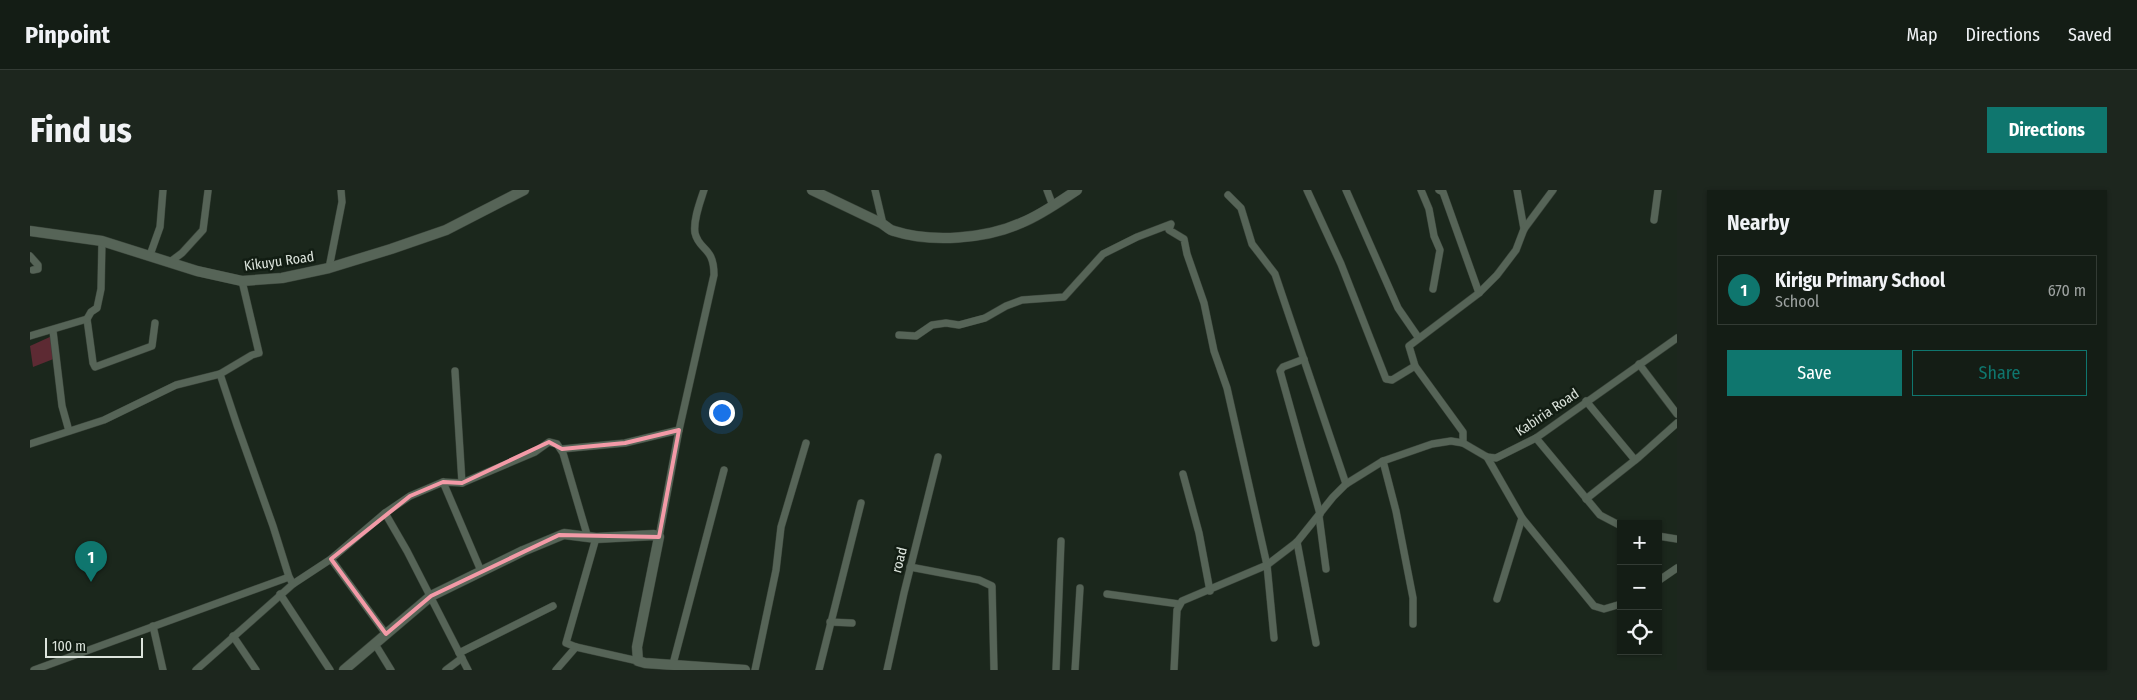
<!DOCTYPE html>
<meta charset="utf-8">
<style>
body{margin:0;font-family:"Fira Sans Condensed",sans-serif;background:#1d261e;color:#f1f3f6}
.controls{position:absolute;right:15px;bottom:15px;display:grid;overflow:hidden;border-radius:0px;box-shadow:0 1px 4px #0004}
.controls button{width:45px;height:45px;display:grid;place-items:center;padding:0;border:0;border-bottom:1px solid #333b34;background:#141d15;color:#f1f3f6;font:25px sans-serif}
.scale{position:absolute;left:15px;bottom:12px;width:98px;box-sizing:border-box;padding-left:5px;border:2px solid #dce4dc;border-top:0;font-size:14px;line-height:18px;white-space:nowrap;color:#dce4dc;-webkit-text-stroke:4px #121d13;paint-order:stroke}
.you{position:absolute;left:691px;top:222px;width:18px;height:18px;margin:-12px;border:4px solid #fff;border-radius:50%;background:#1a73e8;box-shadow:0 0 0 8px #1a73e833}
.badge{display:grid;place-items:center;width:32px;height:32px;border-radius:50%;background:#0f766e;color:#fff;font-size:16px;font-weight:700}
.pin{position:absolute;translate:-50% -41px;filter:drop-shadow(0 1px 2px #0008)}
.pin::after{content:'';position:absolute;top:26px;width:18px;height:15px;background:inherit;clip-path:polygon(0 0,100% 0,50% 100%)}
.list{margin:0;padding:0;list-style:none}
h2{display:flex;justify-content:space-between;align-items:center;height:65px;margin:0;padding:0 20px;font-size:21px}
h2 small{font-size:16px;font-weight:400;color:#9da2a0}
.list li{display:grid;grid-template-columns:32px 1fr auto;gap:15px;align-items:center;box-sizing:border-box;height:70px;margin:0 10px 10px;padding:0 10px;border:1px solid #333b34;border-radius:0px}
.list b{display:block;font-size:19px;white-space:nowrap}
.list p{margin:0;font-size:16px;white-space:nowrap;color:#9da2a0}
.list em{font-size:16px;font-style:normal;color:#9da2a0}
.actions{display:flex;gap:10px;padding:15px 20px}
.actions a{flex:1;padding:11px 0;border:1px solid #0f766e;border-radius:0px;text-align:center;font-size:18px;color:#0f766e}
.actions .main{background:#0f766e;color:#fff}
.icon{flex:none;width:28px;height:28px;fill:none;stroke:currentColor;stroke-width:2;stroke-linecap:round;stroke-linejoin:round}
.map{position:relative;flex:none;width:1647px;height:480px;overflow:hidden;border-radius:0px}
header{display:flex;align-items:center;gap:30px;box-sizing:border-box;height:70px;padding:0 25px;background:#141d15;border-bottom:1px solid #333b34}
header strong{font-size:24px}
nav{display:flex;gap:28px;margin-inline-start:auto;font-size:18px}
.intro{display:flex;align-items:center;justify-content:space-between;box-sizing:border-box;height:120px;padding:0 30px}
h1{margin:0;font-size:35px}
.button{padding:12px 22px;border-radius:0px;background:#0f766e;color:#fff;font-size:18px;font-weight:700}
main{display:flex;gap:30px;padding:0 30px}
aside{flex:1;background:#141d15;border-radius:0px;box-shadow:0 1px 4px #0004}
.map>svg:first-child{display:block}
.green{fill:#5d2a33}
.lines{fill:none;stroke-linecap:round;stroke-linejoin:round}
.minor-casing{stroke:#394339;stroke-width:8}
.secondary-casing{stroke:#394339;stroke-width:11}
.minor{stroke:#566457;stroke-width:7}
.secondary{stroke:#566457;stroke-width:10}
.marked{fill:none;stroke:#f39aa7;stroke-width:4;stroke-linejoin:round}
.labels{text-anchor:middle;stroke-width:5;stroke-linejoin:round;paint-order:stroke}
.street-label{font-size:14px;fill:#dce4dc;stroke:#121d13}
</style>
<header>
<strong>Pinpoint</strong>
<nav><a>Map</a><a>Directions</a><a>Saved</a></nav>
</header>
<div class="intro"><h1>Find us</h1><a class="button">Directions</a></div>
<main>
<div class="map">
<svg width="1647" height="480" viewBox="0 0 1647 480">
<rect width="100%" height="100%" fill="#1b271c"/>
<!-- green -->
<polygon class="green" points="22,146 26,168 3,177 0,156"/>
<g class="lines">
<!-- minor casing -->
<g class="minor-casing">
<g id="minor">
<polyline points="845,0 853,34"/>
<polyline points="1017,0 1023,16"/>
<polyline points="1277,0 1311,74 1356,189 1362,190 1385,176"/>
<polyline points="1316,0 1368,118 1388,147"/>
<polyline points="1391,0 1399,19 1404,46 1410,60 1403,99"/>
<polyline points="1409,0 1413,2 1449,103"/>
<polyline points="1487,0 1494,39"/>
<polyline points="1198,5 1211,18 1222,54 1245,84 1316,294"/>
<polyline points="1624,30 1628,0"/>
<polyline points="120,65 130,37 133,0"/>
<polyline points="0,66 8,75 8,79 3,80"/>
<polyline points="140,72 152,63 173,40 178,1"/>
<polyline points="299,78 312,12 311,0"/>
<polyline points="212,91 229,163 222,165 190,184 207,235 243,336 259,387 263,394"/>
<polyline points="57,129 63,173 65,177 122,156 125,133"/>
<polyline points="23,141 32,216 39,241"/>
<polyline points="869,145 886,146 902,135 916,133 929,135 955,128 976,116 992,110 1034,107 1073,64 1107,47 1141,34 1139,40 1154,49 1157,64 1174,113 1184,161 1197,198 1237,375 1244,448"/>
<polyline points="0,146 57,129 61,122 67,118 71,99 72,51"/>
<polyline points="1274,169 1253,177 1250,181 1290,324"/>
<polyline points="1609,174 1647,224"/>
<polyline points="425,181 432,293"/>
<polyline points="1556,211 1605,270"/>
<polyline points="1506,248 1570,325 1591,336"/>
<polyline points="1433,253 1433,242 1385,176 1379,156 1449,103 1467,85 1486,60 1494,39 1523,0"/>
<polyline points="0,254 74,230 146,195 190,184"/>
<polyline points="532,259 595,253 649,240"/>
<polyline points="1457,267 1492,328 1467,409"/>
<polyline points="1353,271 1366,321 1383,408 1383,434"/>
<polyline points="1153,284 1169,343 1180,401"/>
<polyline points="413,292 451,381"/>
<polyline points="1556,309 1609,267 1647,233"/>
<polyline points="355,323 377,361 438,480"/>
<polyline points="1289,326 1296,379"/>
<polyline points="1492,328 1564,416 1574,419 1591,414"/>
<polyline points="1628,346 1647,349"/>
<path d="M629,347L649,240L684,85C684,56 669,61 665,43C663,30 670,12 674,0"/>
<polyline points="566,348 536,453 546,457 608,471"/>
<polyline points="1267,352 1286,453"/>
<polyline points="301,369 356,444"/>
<polyline points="880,377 949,390 962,396 964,480"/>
<polyline points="1628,391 1647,378"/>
<polyline points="250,404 300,480"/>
<polyline points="1077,404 1149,414"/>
<polyline points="800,432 822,433"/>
<polyline points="123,436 133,480"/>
<polyline points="203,446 226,480"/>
<polyline points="345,454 361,480"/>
<polyline points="429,463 523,416"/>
<polyline points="643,474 694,280"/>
<polyline points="4,480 259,387"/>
<polyline points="166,480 263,394 301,369 355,323 380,306 413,292 432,293 505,262 519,252 527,254 533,263 558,348"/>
<polyline points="416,480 432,468"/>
<polyline points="526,480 546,457"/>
<polyline points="725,480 746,380 751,337 776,253"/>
<polyline points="789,480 831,313"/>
<polyline points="857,480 874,403 908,267"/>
<polyline points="1026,480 1031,351"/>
<polyline points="1045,480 1050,398"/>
<polyline points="1144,480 1147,420 1152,411 1237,375 1267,352 1303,307 1316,294 1353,271 1402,254 1421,251 1433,253 1457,267 1466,268 1506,248 1647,148"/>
</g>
</g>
<!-- secondary casing -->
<g class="secondary-casing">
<g id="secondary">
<path d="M782,0C805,11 828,22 851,33C855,35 859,40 864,41C901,53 956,49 991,33C1011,25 1029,12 1047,0"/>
<polyline points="0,41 72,51 167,81 212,91 252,88 299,78 361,59 416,40 494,0"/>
<polyline points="314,480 401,406 493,361 534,344 566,348 624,345 629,347 607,457 608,471 615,473 715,480"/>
</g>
</g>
<!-- minor -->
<use href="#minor" class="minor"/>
<!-- secondary -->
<use href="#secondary" class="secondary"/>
</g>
<!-- marked area -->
<path class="marked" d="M649,240L629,347L529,345L401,406L356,444L301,369L380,306L413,292L432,293L519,252L532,259L595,253Z"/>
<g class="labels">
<!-- street labels -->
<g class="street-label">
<text transform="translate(249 71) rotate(-8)" y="5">Kikuyu Road</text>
<text transform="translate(1517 222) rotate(-34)" y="5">Kabiria Road</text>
<text transform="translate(869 370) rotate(-76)" y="5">road</text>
</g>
</g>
</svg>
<div class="controls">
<button>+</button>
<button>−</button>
<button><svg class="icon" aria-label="locate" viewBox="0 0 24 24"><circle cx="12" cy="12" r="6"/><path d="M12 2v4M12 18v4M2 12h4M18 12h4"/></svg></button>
</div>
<div class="scale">100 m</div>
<div class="you"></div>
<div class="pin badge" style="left:61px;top:392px">1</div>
</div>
<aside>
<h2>Nearby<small></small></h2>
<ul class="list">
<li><span class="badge">1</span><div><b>Kirigu Primary School</b><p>School</p></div><em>670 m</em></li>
</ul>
<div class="actions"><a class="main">Save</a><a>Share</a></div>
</aside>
</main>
